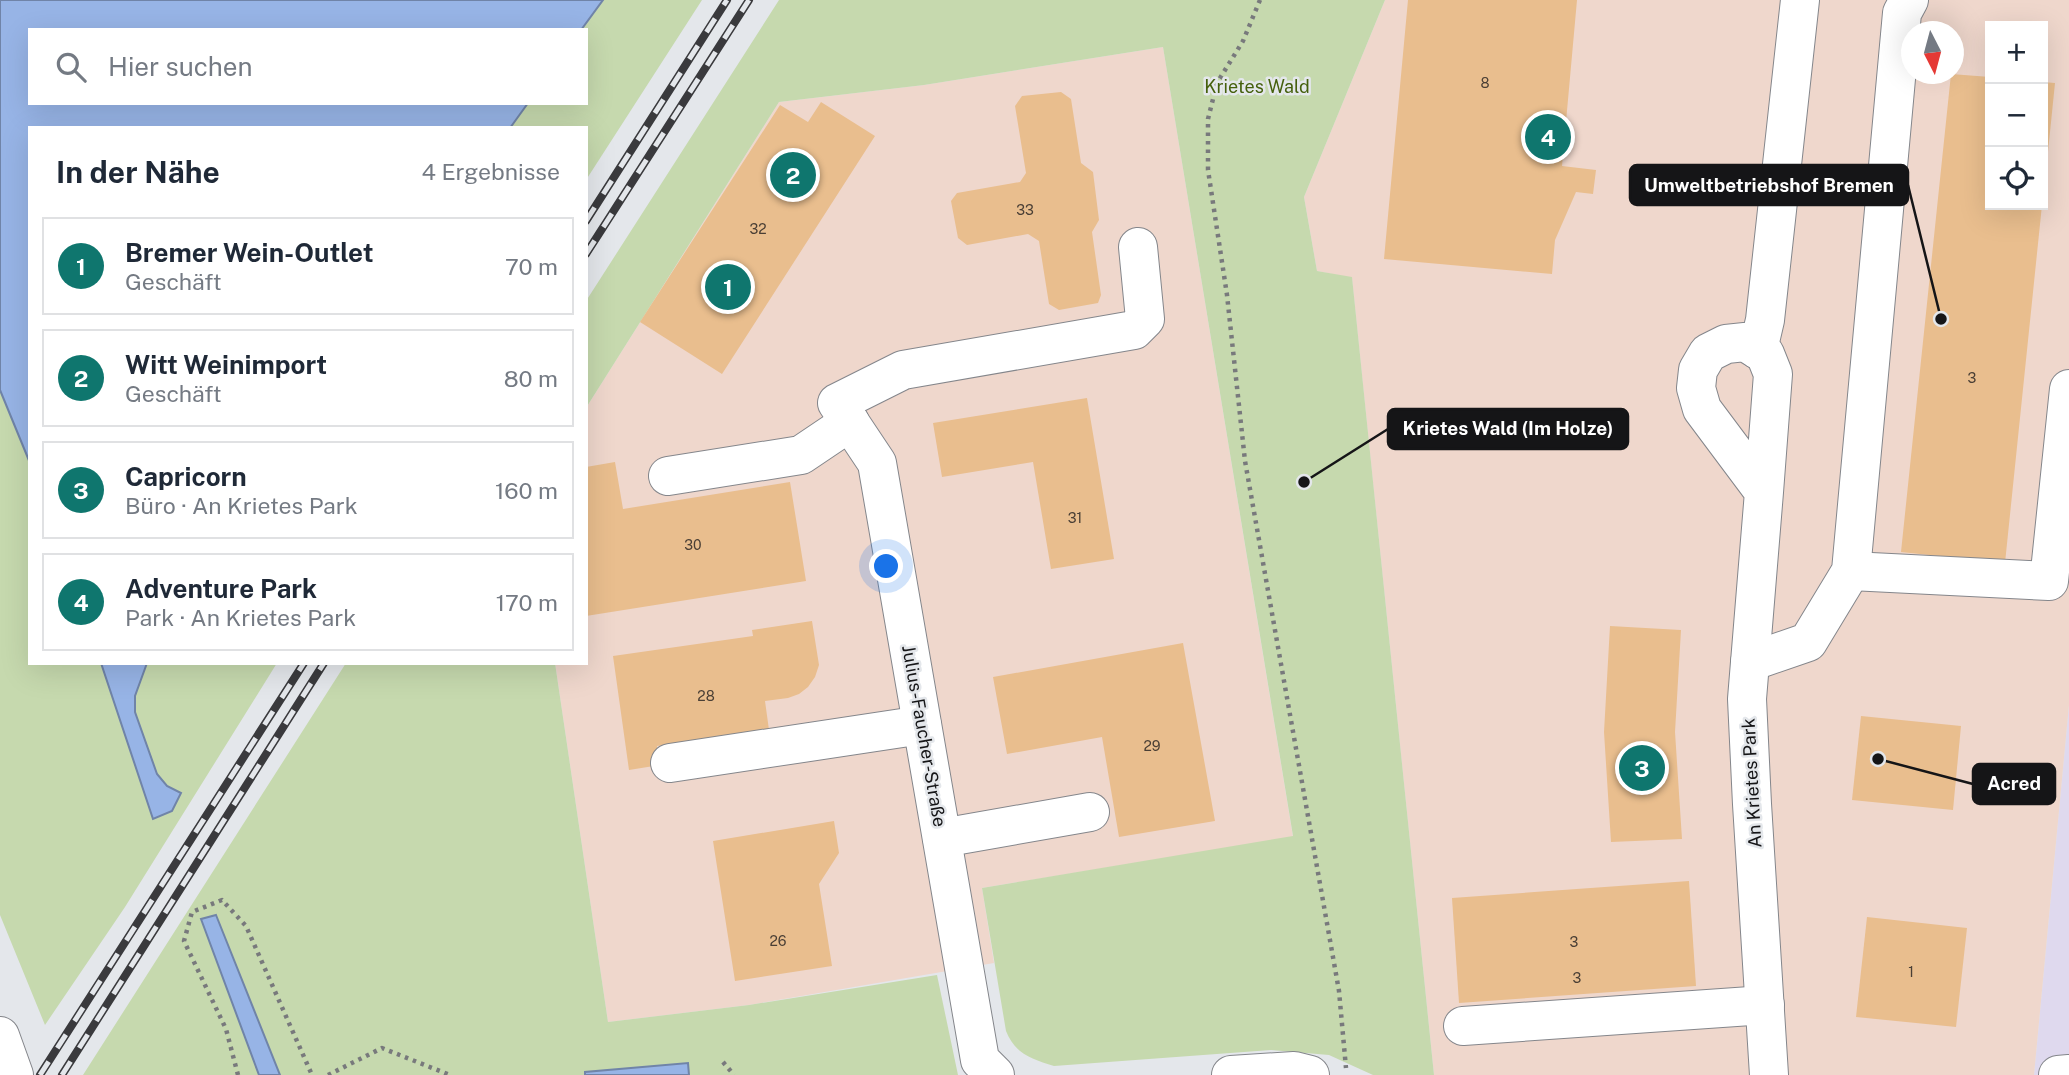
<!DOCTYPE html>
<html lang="de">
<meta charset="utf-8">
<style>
:root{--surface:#fff;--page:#f2f2f3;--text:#1f2937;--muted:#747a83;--line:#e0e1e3;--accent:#0f766e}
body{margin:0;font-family:"Public Sans",sans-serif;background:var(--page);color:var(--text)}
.controls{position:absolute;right:21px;top:21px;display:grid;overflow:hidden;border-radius:0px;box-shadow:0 7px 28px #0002}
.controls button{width:63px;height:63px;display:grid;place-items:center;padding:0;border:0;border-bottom:2px solid var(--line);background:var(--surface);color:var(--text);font:35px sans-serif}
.compass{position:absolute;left:1901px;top:21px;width:63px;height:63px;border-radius:50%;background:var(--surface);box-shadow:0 7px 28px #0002;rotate:174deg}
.you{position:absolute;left:887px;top:567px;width:24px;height:24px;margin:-18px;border:5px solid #fff;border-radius:50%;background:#1a73e8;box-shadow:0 0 0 10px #1a73e833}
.badge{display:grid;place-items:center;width:46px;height:46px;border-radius:50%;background:var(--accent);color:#fff;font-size:23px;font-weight:700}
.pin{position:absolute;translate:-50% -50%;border:4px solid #fff;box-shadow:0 2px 7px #0006}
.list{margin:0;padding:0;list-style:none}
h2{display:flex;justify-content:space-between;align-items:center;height:91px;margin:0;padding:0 28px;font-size:30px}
h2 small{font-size:23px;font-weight:400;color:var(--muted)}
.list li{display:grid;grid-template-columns:46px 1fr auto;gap:21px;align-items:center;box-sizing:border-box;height:98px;margin:0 14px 14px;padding:0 14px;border:2px solid var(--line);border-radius:0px}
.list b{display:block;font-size:26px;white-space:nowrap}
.list p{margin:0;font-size:23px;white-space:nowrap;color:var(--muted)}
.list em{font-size:23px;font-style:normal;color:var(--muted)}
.icon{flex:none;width:38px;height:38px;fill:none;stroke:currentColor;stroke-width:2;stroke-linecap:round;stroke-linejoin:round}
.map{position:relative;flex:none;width:2069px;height:1075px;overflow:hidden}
.search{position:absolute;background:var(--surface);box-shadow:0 7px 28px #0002;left:28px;top:28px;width:560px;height:77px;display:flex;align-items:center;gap:18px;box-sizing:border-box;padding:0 24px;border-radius:0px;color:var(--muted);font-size:26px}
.panel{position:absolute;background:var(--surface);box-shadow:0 7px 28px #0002;left:28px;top:126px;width:560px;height:539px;border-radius:0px}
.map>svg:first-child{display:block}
.commercial{fill:#dfd9ee}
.industrial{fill:#efd7cc;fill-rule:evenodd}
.green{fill:#c6d9ae}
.water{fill:#97b4e6;stroke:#7084a8;stroke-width:2}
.building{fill:#e9be8e}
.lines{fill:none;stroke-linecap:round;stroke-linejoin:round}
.minor-casing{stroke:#84868b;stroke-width:40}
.highway-casing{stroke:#84868b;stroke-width:40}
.path{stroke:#78797c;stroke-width:4.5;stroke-dasharray:3.5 5;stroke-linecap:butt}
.minor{stroke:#fff;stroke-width:38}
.highway{stroke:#fff;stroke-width:38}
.rail-casing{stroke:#3a3a3d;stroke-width:8}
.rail{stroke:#e4e7eb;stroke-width:5;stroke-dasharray:16;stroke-linecap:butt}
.labels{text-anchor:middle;stroke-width:5;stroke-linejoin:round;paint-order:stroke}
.number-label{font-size:14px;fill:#4a3f35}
.park-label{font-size:18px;fill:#45600d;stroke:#e4e7eb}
.street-label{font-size:18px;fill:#151517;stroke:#e4e7eb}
.leader{fill:none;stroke:#151517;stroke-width:2.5}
.callout-dot{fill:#151517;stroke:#e4e7eb;stroke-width:2.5}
.callout{fill:#151517;stroke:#151517;stroke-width:2.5}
.callout-label{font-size:19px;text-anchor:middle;font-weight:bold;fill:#fff}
</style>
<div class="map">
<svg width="2069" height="1075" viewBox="0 0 2069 1075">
<rect width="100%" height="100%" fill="#e4e7eb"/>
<!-- commercial -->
<path class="commercial" d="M2069,705V1074L2034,1075Z"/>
<!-- industrial -->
<g class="industrial">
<path d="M1385,0H2069V705L2034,1075H1434L1352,278L1317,271L1304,197ZM1990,26H2043V205H1990ZM1912,32H1954V74H1912Z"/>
<path d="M1163,47L1293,837L982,888L994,963L749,1005L608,1022L555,663H586V408L779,102L924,85Z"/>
</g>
<!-- green -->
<g class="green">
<path d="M603,0H702L586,180V128H510L528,103H586V30H581Z"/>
<path d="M779,0H1385L1304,197L1317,271L1352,277L1434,1075H1373L1329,1055L1271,1050L1054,1066C1032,1059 1015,1054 1006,1031L982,888L1293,836L1163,47L924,85L779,102L586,408V301Z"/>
<path d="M0,390L30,463V663H101L153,819L167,786L157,774L135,712V696L147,663H277L125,907L45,1025L0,915Z"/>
<path d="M346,663H555L608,1022L749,1005L937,975L958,1075H280L215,915L201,920L259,1075H83Z"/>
</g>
<!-- water -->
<g class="water">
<path d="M0,0H603L581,30H30V103H528L510,128H30V463L0,390Z"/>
<path d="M101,663H147L135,696V712L157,774L167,786L181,793L172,811L153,819Z"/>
<path d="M216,915L280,1075H259L201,919Z"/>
<path d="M688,1063L689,1075H585V1072Z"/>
</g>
<!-- building -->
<g class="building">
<path d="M1408,0H1577L1562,166L1596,170L1593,194L1576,192L1555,240L1552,274L1384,259Z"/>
<path d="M1951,74L1990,77V205H2042L2005,563L1901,552Z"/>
<path d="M2043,82L2055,83L2045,181H2043Z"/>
<path d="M1061,92L1071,99L1081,163L1093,172L1099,220L1092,232L1101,295L1098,303L1059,310L1049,304L1039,241L1028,234L967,245L958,238L951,201L957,193L1020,182L1026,173L1015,106L1022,96Z"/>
<path d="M821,102L875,136L722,374L640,322L780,105L808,122Z"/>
<path d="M1087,398L1114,559L1051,569L1033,462L942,477L933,423Z"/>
<path d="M615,462L623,509L790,482L806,581L586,616V467Z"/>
<path d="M812,621L819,665L815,677L808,687L799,694L788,698L765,701L769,730L657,746L660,765L629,770L613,656L753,636L752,630Z"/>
<path d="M1610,626L1681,630L1675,732L1682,839L1611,842L1604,732Z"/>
<path d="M1183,643L1215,821L1119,837L1102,737L1007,754L993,677Z"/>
<path d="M1861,716L1961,726L1953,810L1852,800Z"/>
<path d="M834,821L839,853L819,884L832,966L735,981L713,841Z"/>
<path d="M1689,881L1696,986L1459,1003L1452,898Z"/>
<path d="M1867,917L1967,928L1956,1027L1856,1017Z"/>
</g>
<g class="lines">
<defs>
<g id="minor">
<path d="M1758,350L1765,320L1800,0"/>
<path d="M668,476L801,455L850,422"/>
<path d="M1764,492L1702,409L1696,388L1698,370L1708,353L1726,344L1745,342L1765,354L1773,374L1764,492L1747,699L1752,804L1769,1075"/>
<path d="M1851,571L2049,581L2069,389"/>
<path d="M1750,662L1808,642L1851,571L1902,13L1909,0"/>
<path d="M670,763L922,725"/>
<path d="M942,838L1090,812"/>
<path d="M1463,1026L1765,1005"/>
<path d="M995,1075L980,1060L877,463L837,403L903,370L1134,330L1145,319L1138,247"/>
<path d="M1231,1075L1294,1071L1310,1075"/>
<path d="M2058,1075L2069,1074"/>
</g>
<path id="highway" d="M0,1036L14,1075"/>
</defs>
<!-- minor casing -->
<use href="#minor" class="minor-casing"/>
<!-- highway casing -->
<use href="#highway" class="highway-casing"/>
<!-- path -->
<g class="path">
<path d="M1260,0L1243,41L1217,83L1208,119V170L1227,295L1245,461L1339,991L1346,1068"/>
<path d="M723,1062L734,1075"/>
<path d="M238,1075L226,1029L184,941L192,912L222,900L246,926L312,1075"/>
<path d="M328,1075L382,1048L450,1075"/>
</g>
<!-- minor -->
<use href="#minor" class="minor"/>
<!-- highway -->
<use href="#highway" class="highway"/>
<defs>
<g id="rail">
<path d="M586,221L727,0"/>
<path d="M586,254L749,0"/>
<path d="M40,1075L304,663"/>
<path d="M62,1075L324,663"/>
</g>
</defs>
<!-- rail casing -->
<use href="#rail" class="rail-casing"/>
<!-- rail -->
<use href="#rail" class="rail"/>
</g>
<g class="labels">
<!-- number labels -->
<g class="number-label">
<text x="1485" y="88">8</text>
<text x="1025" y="215">33</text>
<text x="758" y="234">32</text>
<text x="1972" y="383">3</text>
<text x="1075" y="523">31</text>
<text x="693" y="550">30</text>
<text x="706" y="701">28</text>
<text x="1152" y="751">29</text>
<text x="778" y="946">26</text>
<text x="1574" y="947">3</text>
<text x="1911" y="977">1</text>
<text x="1577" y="983">3</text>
</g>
<!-- park labels -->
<g class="park-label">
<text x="1257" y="93">Krietes Wald</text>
</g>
<!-- street labels -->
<g class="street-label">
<text transform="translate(924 736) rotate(80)" y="6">Julius-Faucher-Straße</text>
<text transform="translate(1752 783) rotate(-93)" y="6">An Krietes Park</text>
</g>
</g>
<!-- callouts -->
<path class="leader" d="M1941 319L1908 185M1304 482L1388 429M1878 759L1973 784"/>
<g class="callout-dot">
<circle cx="1941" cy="319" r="7"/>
<circle cx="1304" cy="482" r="7"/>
<circle cx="1878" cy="759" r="7"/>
</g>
<g class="callout">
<rect x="1630" y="165" width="278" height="40" rx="7"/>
<rect x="1388" y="409" width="240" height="40" rx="7"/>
<rect x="1973" y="764" width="82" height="40" rx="7"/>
</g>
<g class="callout-label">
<text x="1769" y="192">Umweltbetriebshof Bremen</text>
<text x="1508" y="435">Krietes Wald (Im Holze)</text>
<text x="2014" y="790">Acred</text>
</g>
</svg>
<div class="controls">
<button>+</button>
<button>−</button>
<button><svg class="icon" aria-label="locate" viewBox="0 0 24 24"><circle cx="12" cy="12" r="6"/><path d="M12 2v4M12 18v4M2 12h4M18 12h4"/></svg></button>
</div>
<svg class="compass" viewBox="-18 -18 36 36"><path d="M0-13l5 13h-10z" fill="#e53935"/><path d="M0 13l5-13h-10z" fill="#747a83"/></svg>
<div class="you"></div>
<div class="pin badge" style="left:728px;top:287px">1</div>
<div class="pin badge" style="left:793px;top:175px">2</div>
<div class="pin badge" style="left:1642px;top:768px">3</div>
<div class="pin badge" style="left:1548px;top:137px">4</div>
<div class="search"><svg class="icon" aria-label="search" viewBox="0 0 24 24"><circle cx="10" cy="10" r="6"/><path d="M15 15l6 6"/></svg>Hier suchen</div>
<section class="panel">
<h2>In der Nähe<small>4 Ergebnisse</small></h2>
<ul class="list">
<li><span class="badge">1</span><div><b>Bremer Wein-Outlet</b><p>Geschäft</p></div><em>70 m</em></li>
<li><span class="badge">2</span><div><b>Witt Weinimport</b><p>Geschäft</p></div><em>80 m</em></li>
<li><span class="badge">3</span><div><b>Capricorn</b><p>Büro · An Krietes Park</p></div><em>160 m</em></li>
<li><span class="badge">4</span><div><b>Adventure Park</b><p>Park · An Krietes Park</p></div><em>170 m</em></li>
</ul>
</section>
</div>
